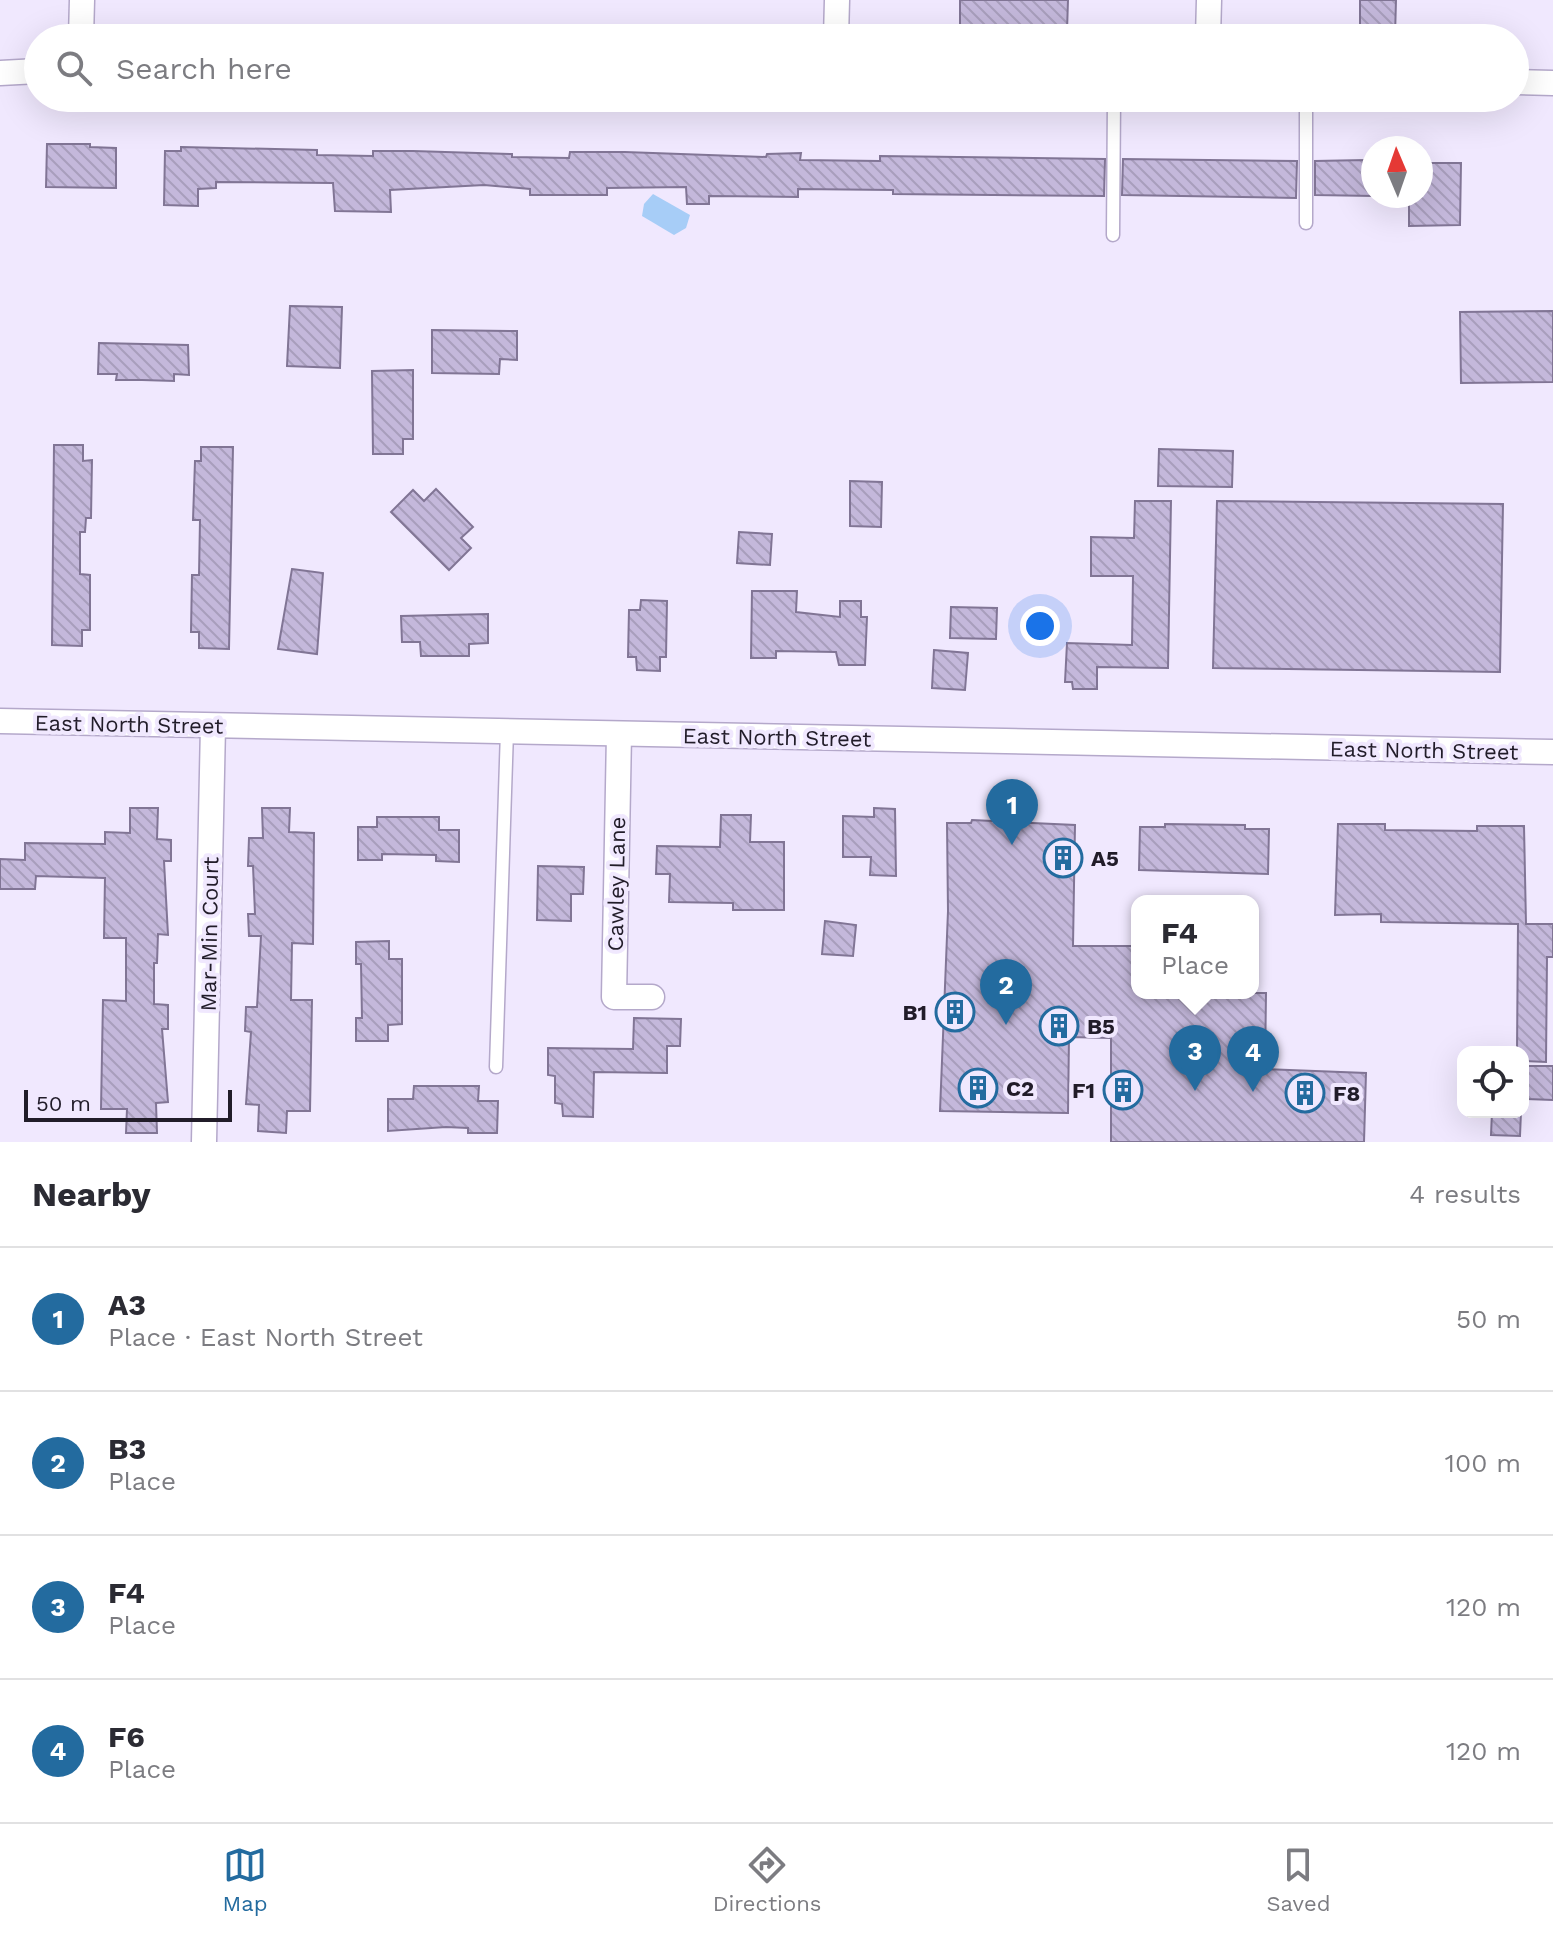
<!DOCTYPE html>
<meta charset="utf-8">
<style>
:root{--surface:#fff;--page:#f7f7f7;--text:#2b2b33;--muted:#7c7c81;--line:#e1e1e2;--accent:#236b9f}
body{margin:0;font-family:"Work Sans",sans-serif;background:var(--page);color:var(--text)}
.controls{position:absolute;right:24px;bottom:24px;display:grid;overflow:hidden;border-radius:16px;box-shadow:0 8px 32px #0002}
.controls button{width:72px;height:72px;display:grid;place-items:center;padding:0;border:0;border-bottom:2px solid var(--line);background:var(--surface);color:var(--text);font:40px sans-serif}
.compass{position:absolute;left:1361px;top:136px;width:72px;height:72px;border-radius:50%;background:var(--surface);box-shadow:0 8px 32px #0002;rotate:358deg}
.scale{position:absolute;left:24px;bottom:20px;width:208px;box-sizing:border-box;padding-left:8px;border:4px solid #211c29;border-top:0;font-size:22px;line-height:28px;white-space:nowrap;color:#211c29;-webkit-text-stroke:6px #f0e8fe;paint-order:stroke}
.you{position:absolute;left:1040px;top:626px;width:28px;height:28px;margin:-20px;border:6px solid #fff;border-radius:50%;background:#1a73e8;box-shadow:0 0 0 12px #1a73e833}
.badge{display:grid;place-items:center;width:52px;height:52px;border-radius:50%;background:var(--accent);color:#fff;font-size:26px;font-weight:700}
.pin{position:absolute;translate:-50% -66px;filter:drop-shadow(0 2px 4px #0008)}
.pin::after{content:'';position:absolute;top:42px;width:28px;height:24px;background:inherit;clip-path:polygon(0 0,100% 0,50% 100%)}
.popup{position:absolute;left:1131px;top:895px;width:128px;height:104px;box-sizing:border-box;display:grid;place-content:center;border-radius:16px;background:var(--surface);filter:drop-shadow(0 2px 6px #0005);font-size:26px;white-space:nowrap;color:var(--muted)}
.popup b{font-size:30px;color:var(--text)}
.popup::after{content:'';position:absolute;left:50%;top:100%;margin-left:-16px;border:16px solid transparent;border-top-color:var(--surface)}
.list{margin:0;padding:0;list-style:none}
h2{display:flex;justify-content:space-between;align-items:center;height:104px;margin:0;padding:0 32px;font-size:34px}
h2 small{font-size:26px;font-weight:400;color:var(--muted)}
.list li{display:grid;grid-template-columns:52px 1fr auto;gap:24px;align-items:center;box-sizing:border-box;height:144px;padding:0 32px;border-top:2px solid var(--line)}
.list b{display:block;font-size:30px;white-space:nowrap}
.list p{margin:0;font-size:26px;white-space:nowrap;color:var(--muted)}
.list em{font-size:26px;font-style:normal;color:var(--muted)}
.icon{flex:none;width:44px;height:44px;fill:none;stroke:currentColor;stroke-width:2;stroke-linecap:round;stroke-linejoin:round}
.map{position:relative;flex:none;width:1553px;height:1142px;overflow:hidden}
.search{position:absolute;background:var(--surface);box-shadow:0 8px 32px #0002;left:24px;right:24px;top:24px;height:88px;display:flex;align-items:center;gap:20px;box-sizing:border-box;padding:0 28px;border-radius:44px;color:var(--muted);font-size:30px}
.sheet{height:680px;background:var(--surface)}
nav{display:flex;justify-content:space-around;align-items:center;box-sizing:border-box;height:112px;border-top:2px solid var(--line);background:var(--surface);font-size:22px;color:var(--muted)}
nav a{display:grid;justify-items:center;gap:4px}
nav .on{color:var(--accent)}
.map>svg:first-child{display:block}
.water{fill:#a7cdf7}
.building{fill:url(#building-back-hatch);stroke:#817595;stroke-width:2}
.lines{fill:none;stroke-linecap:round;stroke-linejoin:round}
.lane-casing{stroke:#b4a8ca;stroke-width:15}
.street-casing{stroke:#b4a8ca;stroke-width:27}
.lane{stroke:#fff;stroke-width:12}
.street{stroke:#fff;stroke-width:24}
.labels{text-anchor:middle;stroke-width:8;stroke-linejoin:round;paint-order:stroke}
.street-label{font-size:22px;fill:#211c29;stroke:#f0e8fe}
.poi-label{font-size:22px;font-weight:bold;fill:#211c29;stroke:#f0e8fe;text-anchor:start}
</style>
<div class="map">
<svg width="1553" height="1142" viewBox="0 0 1553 1142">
<defs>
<pattern id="building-back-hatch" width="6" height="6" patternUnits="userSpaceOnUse" patternTransform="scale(2)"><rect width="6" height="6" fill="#c4b8db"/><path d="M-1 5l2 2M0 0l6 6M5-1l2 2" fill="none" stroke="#a89ebc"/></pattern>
</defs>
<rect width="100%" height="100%" fill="#f0e8fe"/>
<!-- water -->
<path class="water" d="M653,194L690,215L686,228L674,235L642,216L644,204Z"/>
<!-- building -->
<g class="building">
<path d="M960,0H1068L1067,31L960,26Z"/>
<path d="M1360,0H1396L1395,36H1360Z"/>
<path d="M47,144H90V147L116,148V188L46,187Z"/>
<path d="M181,147L317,150V155L373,156V151H413L512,154V157L569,158L570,152H625L766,157L767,154L801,153L800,160L880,161V156L1105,159L1104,196L893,194V190L798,189V197L709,196V204H687L686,187L607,188V195H530V189L484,185L390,190L391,212L335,211L333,183L216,182V188L198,189V206L164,205L165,151H181Z"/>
<path d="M1123,159L1297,161L1296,198L1122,195Z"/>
<path d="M1366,160L1373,162V196L1315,195V161Z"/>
<path d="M1421,163H1461L1460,225L1409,226V196H1421Z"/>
<path d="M290,306L342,307L340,368L287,366Z"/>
<path d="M1553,311V382L1461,383L1460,312Z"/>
<path d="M432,330L517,331V360L500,359L499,374L432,373Z"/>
<path d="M99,343L188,345L189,375L174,374V381L142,380H116L117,374H98Z"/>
<path d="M413,370V439H403V454H373L372,371Z"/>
<path d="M54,445H83V461L92,460L91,518H86L85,532H80V574L90,575V630H82V646L52,645Z"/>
<path d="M201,447H233L229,649L199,648V632H191L192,575H199L200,520H193L195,461H201Z"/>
<path d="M1159,449L1233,451L1232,487L1158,486Z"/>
<path d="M850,481L882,482L881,527L850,526Z"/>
<path d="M436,489L473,527L461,538L471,548L449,570L391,512L413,490L424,501Z"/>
<path d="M1135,501H1171L1168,668L1097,667V689H1073L1072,682H1065L1067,643L1132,645L1133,576H1091V537L1134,538Z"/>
<path d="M1217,501L1503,504L1500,672L1213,668Z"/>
<path d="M739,532L772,534L770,565L737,563Z"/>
<path d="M292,569L323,573L317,654L278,649Z"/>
<path d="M752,591H797L796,612L840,617V601H861V617H867L865,665H839L836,652L776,651V658H751Z"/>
<path d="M641,600L667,601L666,657H660V671L637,670L636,657H628L629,610H640Z"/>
<path d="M951,607L997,608L996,639L950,638Z"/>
<path d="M488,614V643L469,644V656H421L420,642H402L401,616Z"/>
<path d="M934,650L968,653L965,690L932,688Z"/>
<path d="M130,808H158L157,839L171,840V861H164L168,935L158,934L157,963H154V1004L168,1005V1029H162L168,1102L156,1103L157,1133H126L127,1109H101L103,1000L126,1001V938H104L105,878L36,876L35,889H0V859L25,860V843L105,844V832L130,833Z"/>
<path d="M262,808H290L289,832L314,833L313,944L292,943L291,1000H312L310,1111H287L286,1133L258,1131L259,1105L246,1104L251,1032L245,1031L246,1007H257L261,936H249L248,914H255L253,866H248L249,838H263Z"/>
<path d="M874,808L895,809L896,876L870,875L871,857H843V816L874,817Z"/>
<path d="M721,815H751L750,842H784V910H733V903L669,902L670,874H656L657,846L720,847Z"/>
<path d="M377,817H439V830H459V862L436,861V855L382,854V860H358V827H377Z"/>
<path d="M972,820L1075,825L1073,946H1137V993H1266L1265,1069L1366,1073L1364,1142H1111V1038L1069,1037L1068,1113L940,1111L948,911L947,823H971Z"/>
<path d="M1165,824L1245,825V829H1269L1268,874L1139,870L1140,827H1165Z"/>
<path d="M1338,824H1385V830L1477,831V826H1524L1526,924H1553V957H1547L1546,1062L1523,1061V1052H1517L1518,924L1381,922V914L1335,915Z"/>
<path d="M538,866L584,867L583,894H571V921L537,920Z"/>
<path d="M825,921L856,925L853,956L822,954Z"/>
<path d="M389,941V959H402V1024L388,1025V1041H356V1018H362L361,964H356V942Z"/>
<path d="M634,1018L681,1019L680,1046H667V1073L594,1072L593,1117L563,1116L562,1104L555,1103V1076L548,1075V1048L633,1049Z"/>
<path d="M1526,1066H1553V1100L1527,1099Z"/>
<path d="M414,1086H479L478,1101H498L497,1133H468V1128L446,1127L388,1131V1099H413Z"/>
<path d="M1492,1112H1521L1520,1136L1491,1135Z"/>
</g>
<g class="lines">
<defs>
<g id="lane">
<path d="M1306,223V98"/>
<path d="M1113,235L1114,98"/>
<path d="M496,1067L507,731"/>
</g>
<g id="street">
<path d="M81,38L82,0"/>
<path d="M836,38L837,0"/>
<path d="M1208,38L1209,0"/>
<path d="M0,73L38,71"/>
<path d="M1515,82L1553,83"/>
<path d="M0,721L1553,752"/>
<path d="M619,734L614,997H652"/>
<path d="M204,1142L213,726"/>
</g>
</defs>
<!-- lane casing -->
<use href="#lane" class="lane-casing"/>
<!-- street casing -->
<use href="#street" class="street-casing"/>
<!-- lane -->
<use href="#lane" class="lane"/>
<!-- street -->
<use href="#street" class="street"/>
</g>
<!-- icons -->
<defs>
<symbol id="building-ring" viewBox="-11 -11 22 22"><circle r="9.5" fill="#f0e8fe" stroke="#236b9f" stroke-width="1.5"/><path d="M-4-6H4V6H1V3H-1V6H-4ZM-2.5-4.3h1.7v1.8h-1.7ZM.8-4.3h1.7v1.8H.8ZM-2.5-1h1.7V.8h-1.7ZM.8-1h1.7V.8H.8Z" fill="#236b9f"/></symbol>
</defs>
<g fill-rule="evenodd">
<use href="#building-ring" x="1041" y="836" width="44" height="44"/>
<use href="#building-ring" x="933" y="990" width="44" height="44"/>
<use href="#building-ring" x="1037" y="1004" width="44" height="44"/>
<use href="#building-ring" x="956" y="1066" width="44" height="44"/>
<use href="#building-ring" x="1101" y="1068" width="44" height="44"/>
<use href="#building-ring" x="1283" y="1071" width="44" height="44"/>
</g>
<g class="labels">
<!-- street labels -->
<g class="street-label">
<text transform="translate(129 724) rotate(1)" y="8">East North Street</text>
<text transform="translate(777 737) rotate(1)" y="8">East North Street</text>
<text transform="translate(1424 750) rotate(1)" y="8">East North Street</text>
<text transform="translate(616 884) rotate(-89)" y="8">Cawley Lane</text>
<text transform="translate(209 934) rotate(-89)" y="8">Mar-Min Court</text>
</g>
<!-- poi labels -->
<g class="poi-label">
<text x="1091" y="866">A5</text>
<text x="927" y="1020" text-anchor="end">B1</text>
<text x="1087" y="1034">B5</text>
<text x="1006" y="1096">C2</text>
<text x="1095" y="1098" text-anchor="end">F1</text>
<text x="1333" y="1101">F8</text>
</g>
</g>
</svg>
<div class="controls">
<button><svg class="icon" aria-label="locate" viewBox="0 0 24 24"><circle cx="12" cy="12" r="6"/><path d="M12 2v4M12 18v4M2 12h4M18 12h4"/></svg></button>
</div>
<svg class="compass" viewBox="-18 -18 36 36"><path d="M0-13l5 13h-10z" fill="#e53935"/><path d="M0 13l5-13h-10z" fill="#7c7c81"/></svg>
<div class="scale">50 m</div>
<div class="you"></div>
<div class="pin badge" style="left:1012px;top:845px">1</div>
<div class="pin badge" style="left:1006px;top:1025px">2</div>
<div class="pin badge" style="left:1195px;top:1091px">3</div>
<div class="popup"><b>F4</b>Place</div>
<div class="pin badge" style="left:1253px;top:1092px">4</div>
<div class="search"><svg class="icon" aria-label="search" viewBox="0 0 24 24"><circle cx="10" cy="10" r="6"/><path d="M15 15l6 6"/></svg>Search here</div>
</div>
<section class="sheet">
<h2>Nearby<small>4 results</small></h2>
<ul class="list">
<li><span class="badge">1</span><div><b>A3</b><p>Place · East North Street</p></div><em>50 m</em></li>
<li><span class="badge">2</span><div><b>B3</b><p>Place</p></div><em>100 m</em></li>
<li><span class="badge">3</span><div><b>F4</b><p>Place</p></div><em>120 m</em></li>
<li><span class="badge">4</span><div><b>F6</b><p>Place</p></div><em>120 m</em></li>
</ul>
</section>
<nav>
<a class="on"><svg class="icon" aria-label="map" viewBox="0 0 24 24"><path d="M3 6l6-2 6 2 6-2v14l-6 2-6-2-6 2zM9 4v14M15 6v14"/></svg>Map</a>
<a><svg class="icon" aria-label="directions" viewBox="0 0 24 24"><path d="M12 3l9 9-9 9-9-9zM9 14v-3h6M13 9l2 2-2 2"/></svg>Directions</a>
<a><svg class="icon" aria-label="saved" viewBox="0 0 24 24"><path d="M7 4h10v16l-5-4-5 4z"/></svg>Saved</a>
</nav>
